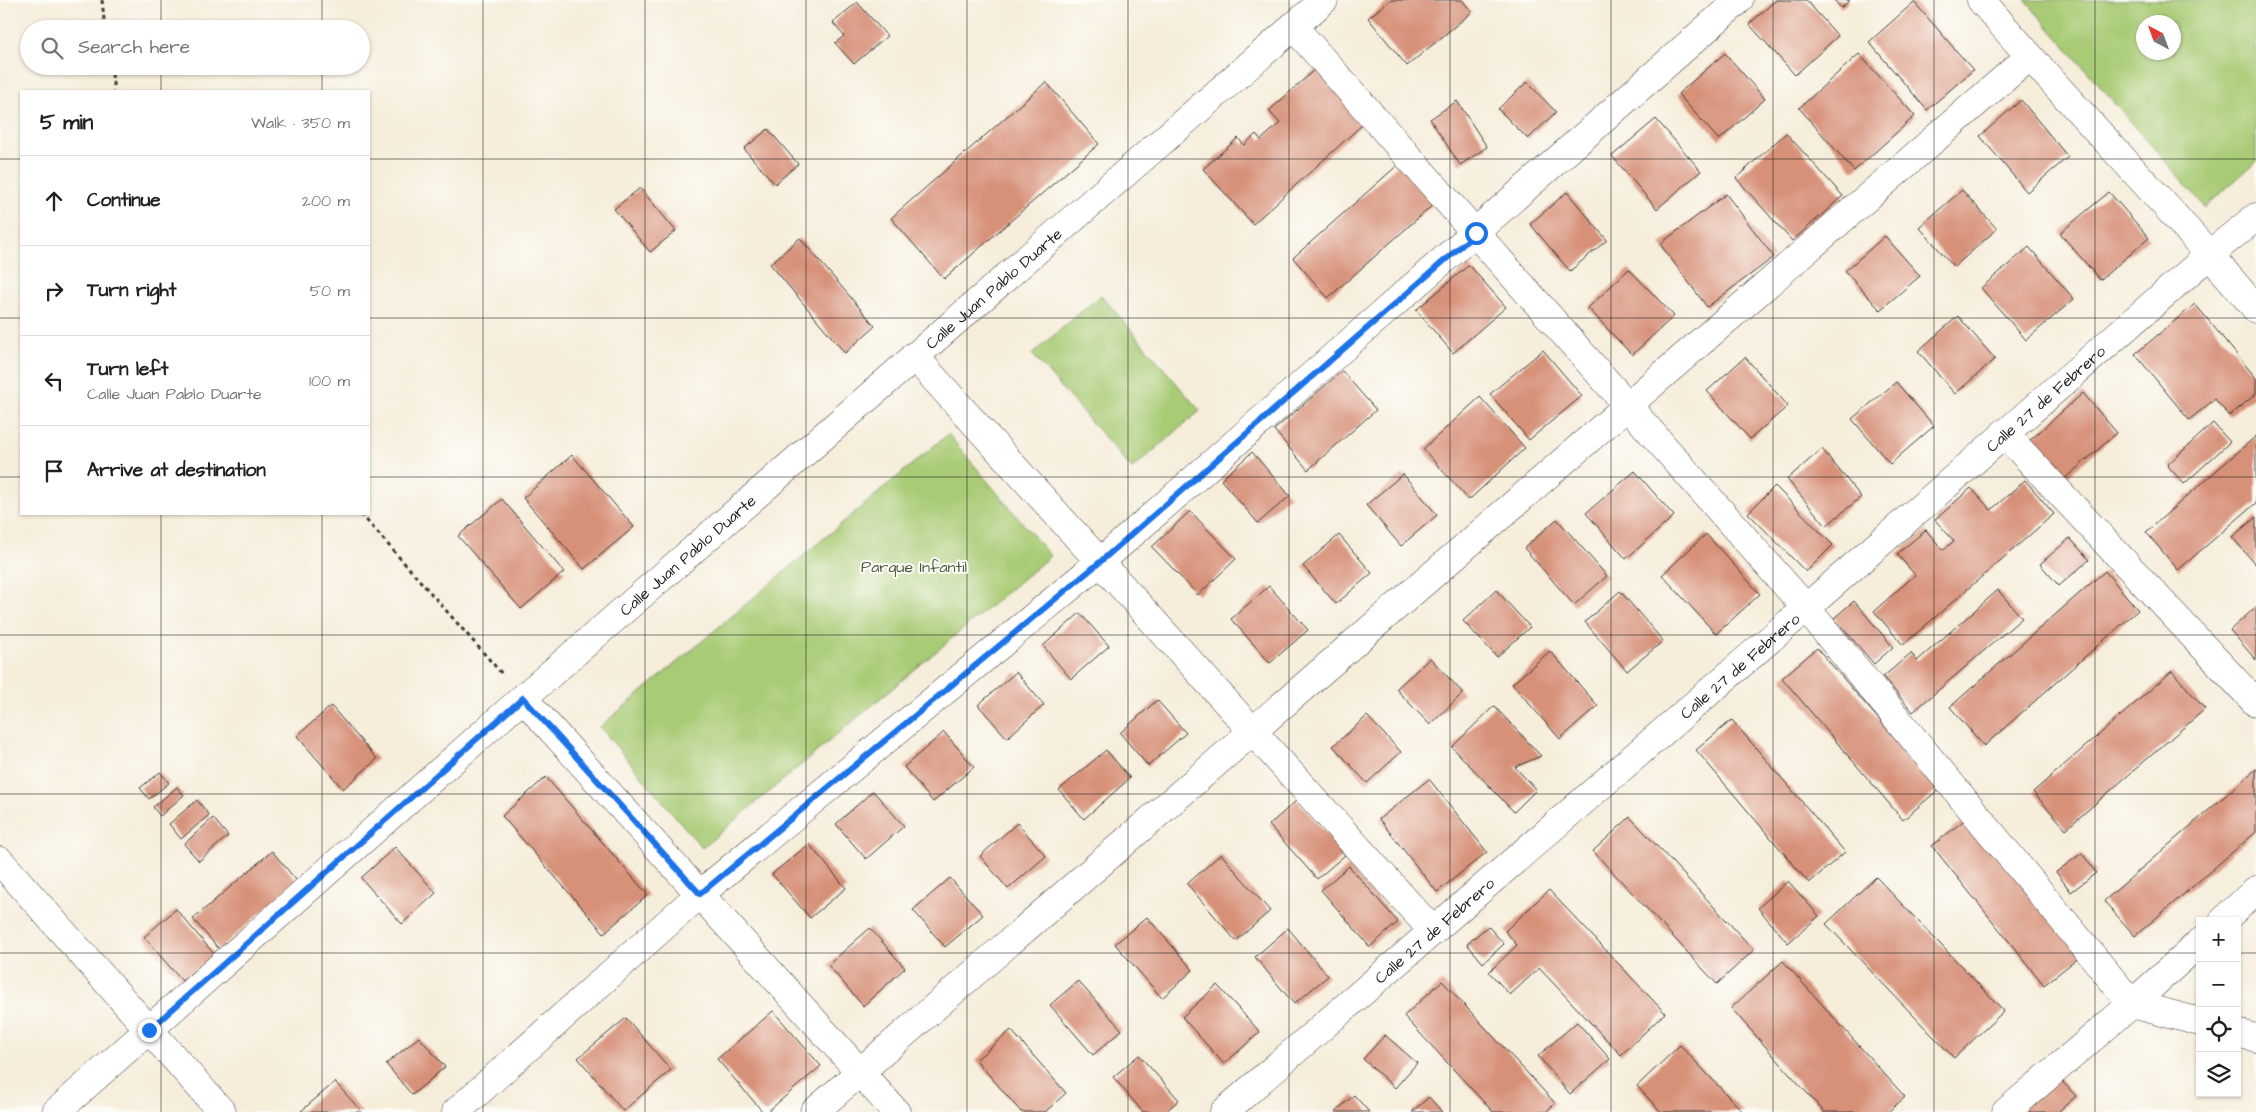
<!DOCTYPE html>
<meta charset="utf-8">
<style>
:root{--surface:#fff;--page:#f6f6f6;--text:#202124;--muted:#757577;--line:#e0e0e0}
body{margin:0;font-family:"Architects Daughter",sans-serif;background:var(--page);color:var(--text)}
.controls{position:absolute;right:15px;bottom:15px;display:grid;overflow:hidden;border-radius:0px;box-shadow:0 1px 4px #0004}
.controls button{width:45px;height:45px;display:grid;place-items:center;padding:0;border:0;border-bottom:1px solid var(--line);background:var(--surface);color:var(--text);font:25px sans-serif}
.compass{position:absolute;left:2136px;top:15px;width:45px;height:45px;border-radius:50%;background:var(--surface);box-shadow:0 1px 4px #0004;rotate:319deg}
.stop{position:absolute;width:15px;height:15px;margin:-11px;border:4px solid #1a73e8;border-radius:50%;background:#fff}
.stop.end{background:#1a73e8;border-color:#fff;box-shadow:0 1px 5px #0008}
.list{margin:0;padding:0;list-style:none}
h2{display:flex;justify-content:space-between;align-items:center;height:65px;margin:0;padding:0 20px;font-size:21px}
h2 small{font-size:16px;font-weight:400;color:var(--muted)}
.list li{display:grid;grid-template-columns:32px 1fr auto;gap:15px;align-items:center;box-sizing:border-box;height:90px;padding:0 20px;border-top:1px solid var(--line)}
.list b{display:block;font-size:19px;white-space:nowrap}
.list p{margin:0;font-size:16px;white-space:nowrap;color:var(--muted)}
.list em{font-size:16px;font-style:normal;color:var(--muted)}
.icon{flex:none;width:28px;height:28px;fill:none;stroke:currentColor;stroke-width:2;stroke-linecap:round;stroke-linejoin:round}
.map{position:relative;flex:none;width:2256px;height:1112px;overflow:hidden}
.search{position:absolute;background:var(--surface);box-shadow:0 1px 4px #0004;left:20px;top:20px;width:350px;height:55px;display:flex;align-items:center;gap:12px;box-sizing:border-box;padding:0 18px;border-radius:28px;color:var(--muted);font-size:19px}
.panel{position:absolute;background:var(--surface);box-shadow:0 1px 4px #0004;left:20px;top:90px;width:350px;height:425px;border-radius:0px}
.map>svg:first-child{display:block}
.green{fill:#a8cb75;stroke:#627448;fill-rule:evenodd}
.building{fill:#d79179}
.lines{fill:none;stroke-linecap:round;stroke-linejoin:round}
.minor-casing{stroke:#3d3b38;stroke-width:29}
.path{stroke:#3d3b38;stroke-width:3;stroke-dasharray:4 4;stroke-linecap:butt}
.minor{stroke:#fff;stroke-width:28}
.route{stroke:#1a73e8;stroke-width:6}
.grid{fill:none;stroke:#1c1c1c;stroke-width:1;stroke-opacity:0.55}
.labels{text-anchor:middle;stroke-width:4;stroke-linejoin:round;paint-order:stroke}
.street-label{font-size:16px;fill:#1c1c1c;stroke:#fdfcf7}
.park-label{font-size:16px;fill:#4d593b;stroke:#fdfcf7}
</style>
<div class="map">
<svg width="2256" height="1112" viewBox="0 0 2256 1112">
<rect width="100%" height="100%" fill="#fdfcf7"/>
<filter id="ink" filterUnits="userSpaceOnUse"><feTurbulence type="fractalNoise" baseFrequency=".02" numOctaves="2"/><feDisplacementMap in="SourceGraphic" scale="10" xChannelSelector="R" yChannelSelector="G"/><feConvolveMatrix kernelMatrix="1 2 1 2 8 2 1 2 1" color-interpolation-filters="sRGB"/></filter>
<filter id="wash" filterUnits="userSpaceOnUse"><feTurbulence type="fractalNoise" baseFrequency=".0096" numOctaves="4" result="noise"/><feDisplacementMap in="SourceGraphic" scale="20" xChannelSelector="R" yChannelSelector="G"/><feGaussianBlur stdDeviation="1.12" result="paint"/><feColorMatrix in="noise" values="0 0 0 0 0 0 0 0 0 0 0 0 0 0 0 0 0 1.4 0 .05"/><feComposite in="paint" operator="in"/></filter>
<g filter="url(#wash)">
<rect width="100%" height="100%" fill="#f6edda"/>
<!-- green -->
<g class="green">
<path d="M2025,0H2256V162L2205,207ZM2144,22H2174V52H2144Z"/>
<path d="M1101,295L1200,411L1132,469L1032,354Z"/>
<path d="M948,434L1050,556L702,848L600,727Z"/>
</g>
<g id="blocks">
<!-- building -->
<g class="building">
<path d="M1390,0H1462L1472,12L1407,66L1368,18Z"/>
<path d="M1776,0H1806L1838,36L1795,75L1749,24Z"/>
<path d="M1834,0H1850L1841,8Z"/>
<path d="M857,2L887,36L854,64L835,43L844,36L833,23Z"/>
<path d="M1914,2L1973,70L1927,110L1869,42Z"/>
<path d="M1725,53L1765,99L1719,140L1678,94Z"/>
<path d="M1859,54L1915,116L1854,171L1799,108Z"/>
<path d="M1324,61L1374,114L1253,224L1203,169L1238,138L1244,145L1256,134L1261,140L1280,123L1269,111Z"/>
<path d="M1046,82L1099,144L944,279L891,218Z"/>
<path d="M1527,82L1556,112L1528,139L1498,109Z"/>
<path d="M2021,100L2068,157L2027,192L1980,136Z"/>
<path d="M1457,101L1487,147L1460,165L1430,119Z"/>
<path d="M1656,119L1701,171L1657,209L1612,156Z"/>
<path d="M768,129L798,164L775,184L744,149Z"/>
<path d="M1786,133L1843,196L1792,241L1736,178Z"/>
<path d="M1410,154L1445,194L1328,298L1293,258Z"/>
<path d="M640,188L676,231L650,252L614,209Z"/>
<path d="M1962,190L1997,229L1954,267L1919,227Z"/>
<path d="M1567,192L1607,240L1570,271L1530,224Z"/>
<path d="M2109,192L2149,238L2100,280L2060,233Z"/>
<path d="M1726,194L1774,257L1707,307L1660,244Z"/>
<path d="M1885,236L1920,276L1880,310L1845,271Z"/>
<path d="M800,238L875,326L845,353L770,264Z"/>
<path d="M2029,247L2074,299L2026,340L1981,288Z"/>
<path d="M1469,265L1506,307L1453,353L1416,310Z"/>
<path d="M1629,269L1674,316L1632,355L1588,308Z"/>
<path d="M2195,304L2256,378V394L2229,416L2215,399L2189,420L2135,354Z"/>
<path d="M1958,316L1995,359L1955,394L1918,351Z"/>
<path d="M1543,350L1582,396L1529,440L1490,394Z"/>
<path d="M1745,357L1788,406L1750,439L1707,391Z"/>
<path d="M1342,371L1376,410L1308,470L1274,430Z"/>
<path d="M1896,382L1934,426L1890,464L1852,419Z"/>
<path d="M2083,393L2117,433L2062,481L2028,442Z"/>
<path d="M1480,397L1525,448L1469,500L1423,449Z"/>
<path d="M2213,423L2230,442L2184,484L2167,465Z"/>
<path d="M2256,436V503L2178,570L2146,532Z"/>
<path d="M1822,449L1861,497L1826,526L1787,479Z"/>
<path d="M1252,452L1290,496L1258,523L1221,480Z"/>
<path d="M572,455L634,527L584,569L523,498Z"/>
<path d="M1635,471L1674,516L1626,559L1586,513Z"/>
<path d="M1403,474L1437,515L1401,546L1366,505Z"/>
<path d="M2025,480L2054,514L1903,645L1874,611L1915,575L1897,554L1926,530L1943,550L1954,541L1935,520L1971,488L1991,510Z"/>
<path d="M1775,486L1833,545L1806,572L1748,513Z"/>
<path d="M502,499L564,572L521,609L458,536Z"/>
<path d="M1190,511L1236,559L1198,595L1152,547Z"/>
<path d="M2256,517V565L2232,537Z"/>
<path d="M1557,519L1607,576L1574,605L1524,548Z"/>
<path d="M1706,534L1760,594L1716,634L1662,575Z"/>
<path d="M1339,535L1372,573L1336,604L1303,566Z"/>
<path d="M2070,538L2089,560L2059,586L2040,564Z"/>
<path d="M2105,571L2138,610L1984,746L1950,707Z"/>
<path d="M1269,586L1308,630L1270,663L1231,619Z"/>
<path d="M1496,590L1530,627L1497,657L1463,621Z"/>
<path d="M1998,590L2022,618L1913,712L1883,677L1911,653L1917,661Z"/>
<path d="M1620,591L1663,641L1627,671L1585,622Z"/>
<path d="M1854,601L1893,647L1874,664L1834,618Z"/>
<path d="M2256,607V660L2230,630Z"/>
<path d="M1080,613L1109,646L1071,679L1043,646Z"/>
<path d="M1817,648L1939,789L1903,820L1782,678Z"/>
<path d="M1550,651L1598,706L1560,739L1512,684Z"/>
<path d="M1430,658L1463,693L1430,725L1396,689Z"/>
<path d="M2172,671L2205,709L2066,829L2033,792Z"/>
<path d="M1016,672L1044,705L1007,738L978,705Z"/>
<path d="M1157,700L1186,733L1148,766L1120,733Z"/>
<path d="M331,706L377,759L343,789L297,736Z"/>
<path d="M1494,706L1541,756L1515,767L1536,790L1514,812L1452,747Z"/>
<path d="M1367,716L1401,752L1367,783L1333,746Z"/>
<path d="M1732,720L1845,852L1809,883L1696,750Z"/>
<path d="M944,732L974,767L933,802L904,767Z"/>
<path d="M1106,750L1130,778L1084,819L1059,790Z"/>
<path d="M2256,769V832L2135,936L2104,901Z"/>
<path d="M160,772L169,783L149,799L140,788Z"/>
<path d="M546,777L648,895L604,933L502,816Z"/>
<path d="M1429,779L1487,852L1437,892L1379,819Z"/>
<path d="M177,787L184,795L160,816L153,807Z"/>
<path d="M873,791L904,826L866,859L836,824Z"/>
<path d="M197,800L209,815L181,839L169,824Z"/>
<path d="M1297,800L1345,855L1317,879L1269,825Z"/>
<path d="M1973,813L2086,952L2044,985L1932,846Z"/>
<path d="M1630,817L1754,950L1717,984L1593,851Z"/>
<path d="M213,818L228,836L199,861L184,844Z"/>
<path d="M1017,823L1046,856L1008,889L980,856Z"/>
<path d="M809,844L846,888L810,918L772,874Z"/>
<path d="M395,847L436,893L402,924L361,878Z"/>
<path d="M272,851L297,881L219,949L193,919Z"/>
<path d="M2082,853L2096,873L2071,892L2056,872Z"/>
<path d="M1221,854L1270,911L1236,941L1187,884Z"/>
<path d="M1349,866L1398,922L1370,947L1321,890Z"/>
<path d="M1876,877L2004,1011L1954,1058L1826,924Z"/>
<path d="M950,878L983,915L945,947L913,910Z"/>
<path d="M1788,881L1819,916L1788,943L1758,908Z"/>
<path d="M1549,890L1665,1013L1621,1055L1539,968L1510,995L1489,972L1517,945L1505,931Z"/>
<path d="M176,909L214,954L182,981L144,937Z"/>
<path d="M1147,917L1193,970L1162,998L1115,944Z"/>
<path d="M1488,926L1504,944L1483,963L1467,944Z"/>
<path d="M870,928L905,968L863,1006L828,965Z"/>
<path d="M1288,928L1328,976L1294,1004L1255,957Z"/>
<path d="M1783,961L1905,1097L1888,1112H1824L1731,1008Z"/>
<path d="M1078,981L1122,1030L1093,1055L1050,1005Z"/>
<path d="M1442,981L1555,1103L1546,1112H1493L1404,1016Z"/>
<path d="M1217,985L1260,1032L1224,1064L1182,1017Z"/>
<path d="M773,1011L821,1066L767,1112H763L717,1059Z"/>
<path d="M626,1018L671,1070L623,1111L578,1058Z"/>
<path d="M1577,1022L1610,1059L1570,1094L1538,1056Z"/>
<path d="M1011,1030L1066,1093L1045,1112H1021L976,1060Z"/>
<path d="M1385,1035L1417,1063L1395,1088L1363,1059Z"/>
<path d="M419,1037L445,1067L412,1095L386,1064Z"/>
<path d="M1680,1045L1743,1112H1661L1637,1086Z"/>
<path d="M1139,1055L1179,1100L1165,1112H1143L1113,1077Z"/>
<path d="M2057,1076L2076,1096L2058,1112H2017Z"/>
<path d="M335,1082L362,1112H300Z"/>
<path d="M1354,1095L1369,1112H1335Z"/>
<path d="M1429,1097L1442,1112H1412Z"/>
</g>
</g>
</g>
<g filter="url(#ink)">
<use href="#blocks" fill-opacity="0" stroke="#3d3b38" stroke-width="1"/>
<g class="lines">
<defs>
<g id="minor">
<path d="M1981,0C2070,106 2168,203 2256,309"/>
<path d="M1293,26L1806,608L2132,1004L2200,1022"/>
<path d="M914,356L1432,930"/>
<path d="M2004,433L2256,703"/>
<path d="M523,698L896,1112"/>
<path d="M0,861L222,1112"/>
<path d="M2223,921L2256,890"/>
<path d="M2237,1033L2256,1038"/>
<path id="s1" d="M56,1112L523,698L1324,0"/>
<path d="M456,1112L700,894L1100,562L1739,0"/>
<path d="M814,1112L2029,57"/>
<path id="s2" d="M1224,1112L1806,608L2210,254L2256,217"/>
<path d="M2006,1112L2132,1004L2200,942"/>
</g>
</defs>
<!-- minor casing -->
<use href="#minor" class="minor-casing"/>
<!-- path -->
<g class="path">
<path d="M102,0L105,29"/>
<path d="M111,66L114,91"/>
<path d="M361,514L503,675"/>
</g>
<!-- minor -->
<use href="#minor" class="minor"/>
</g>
</g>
<g class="lines" filter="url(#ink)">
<!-- route -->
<path class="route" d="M149,1030L523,698L700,894L1100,562L1476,233"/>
</g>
<!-- grid -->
<path class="grid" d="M161,0V29M322,0V29M483,0V1112M645,0V1112M806,0V1112M967,0V1112M1128,0V1112M1289,0V1112M1450,0V1112M1611,0V1112M1773,0V1112M1934,0V1112M2095,0V1112M161,66V91M322,66V91M0,159H21M369,159H2256M0,318H21M369,318H2256M0,477H21M369,477H2256M161,514V1112M322,514V1112M0,635H2256M0,794H2256M0,953H2200M2237,953H2256"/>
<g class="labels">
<!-- street labels -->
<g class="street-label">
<text dy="6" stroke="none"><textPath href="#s1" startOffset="1248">Calle Juan Pablo Duarte</textPath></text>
<text dy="6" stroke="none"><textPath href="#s2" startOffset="1088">Calle 27 de Febrero</textPath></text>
<text dy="6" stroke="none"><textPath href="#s1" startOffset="842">Calle Juan Pablo Duarte</textPath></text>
<text dy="6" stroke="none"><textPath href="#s2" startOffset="682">Calle 27 de Febrero</textPath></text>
<text dy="6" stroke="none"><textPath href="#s2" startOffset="278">Calle 27 de Febrero</textPath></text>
</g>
<!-- park labels -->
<g class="park-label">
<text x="914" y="572">Parque Infantil</text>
</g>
</g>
</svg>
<div class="controls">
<button>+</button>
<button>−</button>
<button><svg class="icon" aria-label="locate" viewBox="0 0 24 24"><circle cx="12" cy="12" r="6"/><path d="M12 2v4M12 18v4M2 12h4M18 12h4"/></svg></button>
<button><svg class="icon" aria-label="layers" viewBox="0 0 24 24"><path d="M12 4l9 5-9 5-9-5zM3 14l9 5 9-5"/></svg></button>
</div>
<svg class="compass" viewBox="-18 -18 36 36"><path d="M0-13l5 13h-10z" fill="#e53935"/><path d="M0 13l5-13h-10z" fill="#757577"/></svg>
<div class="stop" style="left:1476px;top:233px"></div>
<div class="stop end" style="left:149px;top:1030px"></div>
<div class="search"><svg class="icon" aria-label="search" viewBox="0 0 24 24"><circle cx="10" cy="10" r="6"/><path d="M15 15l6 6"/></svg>Search here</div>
<section class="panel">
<h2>5 min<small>Walk · 350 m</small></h2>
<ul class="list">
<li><svg class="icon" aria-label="ahead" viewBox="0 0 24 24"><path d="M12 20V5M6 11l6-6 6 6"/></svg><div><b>Continue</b></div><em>200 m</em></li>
<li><svg class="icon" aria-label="right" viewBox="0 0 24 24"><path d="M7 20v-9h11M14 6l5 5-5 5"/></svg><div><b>Turn right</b></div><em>50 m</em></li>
<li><svg class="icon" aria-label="left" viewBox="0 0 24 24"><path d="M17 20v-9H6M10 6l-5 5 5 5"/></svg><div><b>Turn left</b><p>Calle Juan Pablo Duarte</p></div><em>100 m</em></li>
<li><svg class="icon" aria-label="arrive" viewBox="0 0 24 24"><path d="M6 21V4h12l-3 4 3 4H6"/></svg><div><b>Arrive at destination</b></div></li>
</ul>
</section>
</div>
